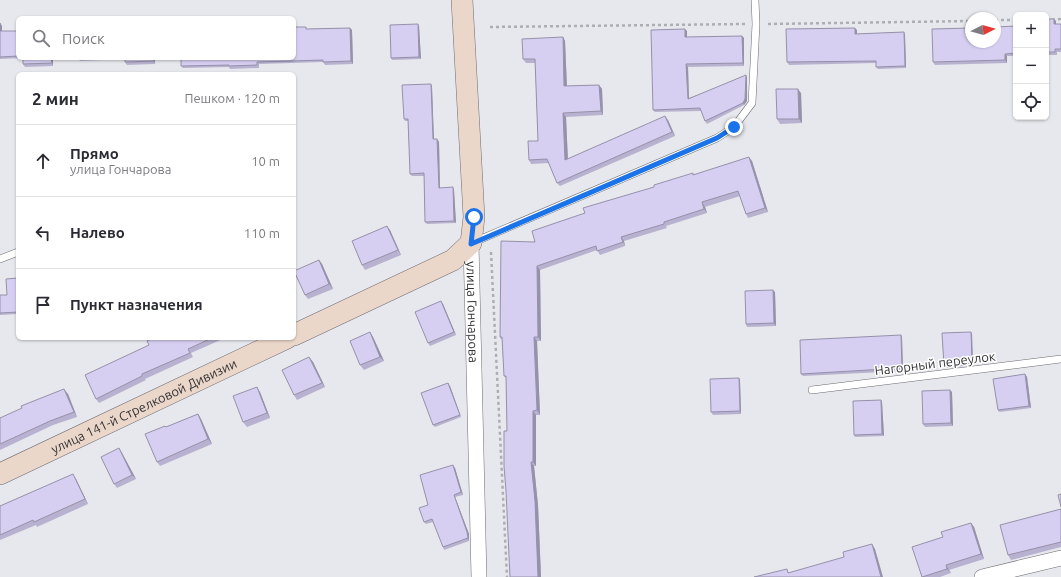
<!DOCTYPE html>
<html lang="ru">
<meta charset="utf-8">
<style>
:root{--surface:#fff;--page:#f2f2f3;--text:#2b2b33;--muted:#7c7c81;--line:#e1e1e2}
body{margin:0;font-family:Ubuntu,sans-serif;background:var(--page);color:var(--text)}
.controls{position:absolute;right:12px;top:12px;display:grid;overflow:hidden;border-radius:6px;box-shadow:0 1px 3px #0004}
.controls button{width:36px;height:36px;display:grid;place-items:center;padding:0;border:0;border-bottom:1px solid var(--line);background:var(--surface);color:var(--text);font:20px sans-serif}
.compass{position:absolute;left:965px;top:12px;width:36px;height:36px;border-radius:50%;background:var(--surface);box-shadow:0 1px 3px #0004;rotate:84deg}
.stop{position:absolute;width:12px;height:12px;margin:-9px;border:3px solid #1a73e8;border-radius:50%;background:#fff}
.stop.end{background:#1a73e8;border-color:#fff;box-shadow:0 1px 4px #0008}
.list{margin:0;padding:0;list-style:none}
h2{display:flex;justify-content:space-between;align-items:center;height:52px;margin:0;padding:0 16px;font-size:17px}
h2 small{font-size:13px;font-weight:400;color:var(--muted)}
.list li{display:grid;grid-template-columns:26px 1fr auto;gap:12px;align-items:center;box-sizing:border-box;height:72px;padding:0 16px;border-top:1px solid var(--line)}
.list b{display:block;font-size:15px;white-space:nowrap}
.list p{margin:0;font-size:13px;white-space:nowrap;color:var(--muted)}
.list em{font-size:13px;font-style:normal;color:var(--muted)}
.icon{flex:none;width:22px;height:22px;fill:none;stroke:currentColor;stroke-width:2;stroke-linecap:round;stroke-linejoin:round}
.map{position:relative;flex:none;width:1061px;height:577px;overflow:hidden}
.search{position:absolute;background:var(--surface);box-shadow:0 1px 3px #0004;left:16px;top:16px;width:280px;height:44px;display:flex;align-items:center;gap:10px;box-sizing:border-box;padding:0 14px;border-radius:6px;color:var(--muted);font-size:15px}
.panel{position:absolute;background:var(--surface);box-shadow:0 1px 3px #0004;left:16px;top:72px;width:280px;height:268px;border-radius:6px}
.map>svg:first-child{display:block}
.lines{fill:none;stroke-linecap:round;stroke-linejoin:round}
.lane-casing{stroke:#6c6c71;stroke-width:8}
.street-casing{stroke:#6c6c71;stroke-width:16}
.secondary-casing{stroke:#6c6c71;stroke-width:22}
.path{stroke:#adaeb2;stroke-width:2.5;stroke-dasharray:3 3;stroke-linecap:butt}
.lane{stroke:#fff;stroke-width:7}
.street{stroke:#fff;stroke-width:15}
.secondary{stroke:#ebd6ca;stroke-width:21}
.wall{fill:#b8b2d0}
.shaded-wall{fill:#9691a9}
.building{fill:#d6cff2;stroke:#9691a9}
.route{stroke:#1a73e8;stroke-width:5}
.labels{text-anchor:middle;stroke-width:3;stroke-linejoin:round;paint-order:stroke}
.street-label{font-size:13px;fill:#323234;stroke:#fff}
</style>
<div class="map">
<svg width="1061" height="577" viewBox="0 0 1061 577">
<rect width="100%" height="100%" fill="#e7e8ed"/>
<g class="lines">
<defs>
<g id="lane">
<path d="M474,242L717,138L734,127L752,103L756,24L755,0"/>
<path d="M0,259L18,252"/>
<path d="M812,390L1061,359"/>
</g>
<g id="street">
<path id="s1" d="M471,243L479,577"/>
<path d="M982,577L1061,558"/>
</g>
<g id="secondary">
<path d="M294,335L453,260L471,243L474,217L462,0"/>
<path id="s2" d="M0,474L287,338"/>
</g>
</defs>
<!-- lane casing -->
<use href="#lane" class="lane-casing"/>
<!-- street casing -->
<use href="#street" class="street-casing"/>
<!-- secondary casing -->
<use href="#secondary" class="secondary-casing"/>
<!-- path -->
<g class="path">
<path d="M995,20H1016"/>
<path d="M1046,20L1061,19"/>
<path d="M768,24L971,21"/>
<path d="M490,27L745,24"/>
<path d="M491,252L507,577"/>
</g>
<!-- lane -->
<use href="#lane" class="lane"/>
<!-- street -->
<use href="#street" class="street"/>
<!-- secondary -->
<use href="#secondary" class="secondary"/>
</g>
<!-- wall -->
<g class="wall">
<path d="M1046,19L1056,21V24H1061V52H1057V55H1046Z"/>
<path d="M0,23L2,26V31H18V58H53V66L25,67L23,64V58L0,59Z"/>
<path d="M419,26L421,59L392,60L391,58Z"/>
<path d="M1016,26V56H1007V63L935,65L933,62Z"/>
<path d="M350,28L352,30L353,64L325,65L323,62L259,64V68L230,69L229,67L183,68L181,66L307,29Z"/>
<path d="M857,30V34L904,32L905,35L906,68L878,69L876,67V63L789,65L787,62Z"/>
<path d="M687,31V37L742,36L744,38V66L688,67L689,98L747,77V101L744,105L707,124L705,121L701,111L655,112L653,110Z"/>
<path d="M563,37L565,41L567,86L599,85L602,89L603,115L566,117L568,159L668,120L675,136L560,186L557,183L549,163L531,164L529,160L538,141L535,63H526L523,59Z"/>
<path d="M78,58H155V64L127,65L125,62V59L80,61Z"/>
<path d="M431,84L432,87L434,139H437L439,142L440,188L454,190L456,223L427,224L425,222L424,176H412L410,174L408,121H405L404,119Z"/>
<path d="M801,93L802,123L780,124L777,119Z"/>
<path d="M752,161L768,212L748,218L746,214L740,196L705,207L707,213L666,226L667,228L624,241L625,246L600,255L597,250L540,270L541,341H537L540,415H536V466H534L538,505L541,577H510L507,431L506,378L504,376L502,340L500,337L535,242L585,213L654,187L694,175Z"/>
<path d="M390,230L401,255L365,270L362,265Z"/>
<path d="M319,260L322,264L333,289L308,299L305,295Z"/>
<path d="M18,278V314L0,315V295H7Z"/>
<path d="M775,292L776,326L747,327L746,324Z"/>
<path d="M443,304L456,335L430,346L428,343Z"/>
<path d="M370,332L373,337L384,361L364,370L360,365Z"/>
<path d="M971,332L972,334L973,365L945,368L944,366Z"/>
<path d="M901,335L902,337L903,371L803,376L801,374Z"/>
<path d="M153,338H225L191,353L193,357L145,379L146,380L99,403L96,399L149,345Z"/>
<path d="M309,357L313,362L325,387L297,400L294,395Z"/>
<path d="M1025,374L1027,377L1031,408L999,412L998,410Z"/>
<path d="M739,378L740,380L741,414L713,415L711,412Z"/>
<path d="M450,386L461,417L435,427L433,425Z"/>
<path d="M260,392L270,418L247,427L243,422Z"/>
<path d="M952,392L953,426L925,427L923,424Z"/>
<path d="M68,394L77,417L53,425L0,450V418Z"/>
<path d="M881,400L882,402L884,436L855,437L854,435Z"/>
<path d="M198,414L201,419L212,444L160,466L157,462L166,427Z"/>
<path d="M119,448L122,453L136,479L117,488L114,484Z"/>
<path d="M455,468L463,495L455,497L469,534V541L444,550L443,547L433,522L426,524L424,522L428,505Z"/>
<path d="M76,479L88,504L37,527L36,525L0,540V506Z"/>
<path d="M1061,509V547L1011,560L1008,555Z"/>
<path d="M971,523L974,527L984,559L949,570L951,573L940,577H922L943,537Z"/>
</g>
<!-- shaded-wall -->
<g class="shaded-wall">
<path d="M1054,19L1056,21V27L1054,24Z"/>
<path d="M0,23L2,26V34L0,31Z"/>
<path d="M418,24L419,26L421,59L419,57Z"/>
<path d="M350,28L352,30L353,64L351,61Z"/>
<path d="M855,28L857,30V36L855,34Z"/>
<path d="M685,29L687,31V39L685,37Z"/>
<path d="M904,32L905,35L906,68L905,66Z"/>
<path d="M742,36L744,38V66L743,63Z"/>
<path d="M563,37L565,41L567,90L564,86Z"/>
<path d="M1005,54L1007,56V63L1005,60Z"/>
<path d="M51,58H53V66L52,63Z"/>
<path d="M154,58H155V64L154,61Z"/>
<path d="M686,64L688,67L689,101L688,99Z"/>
<path d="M746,75L747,77V101L744,105L743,103Z"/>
<path d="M431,84L432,87L434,142L433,139Z"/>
<path d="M599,85L602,89L603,115L601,111Z"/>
<path d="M798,89L801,93L802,123L799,119Z"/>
<path d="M563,113L566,117L568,164L565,160Z"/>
<path d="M665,116L668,120L675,136L672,132Z"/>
<path d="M437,139L439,142L440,190L439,188Z"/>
<path d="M749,157L752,161L768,212L765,208Z"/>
<path d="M453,187L454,190L456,223L454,221Z"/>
<path d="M702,202L705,207L707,213L704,209Z"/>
<path d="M387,226L390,230L401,255L398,250Z"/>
<path d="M621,237L624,241L625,246L623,242Z"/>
<path d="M319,260L322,264L333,289L329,284Z"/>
<path d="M537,266L540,270L541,341L538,337Z"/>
<path d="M773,290L775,292L776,326L774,323Z"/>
<path d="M441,301L443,304L456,335L454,332Z"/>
<path d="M370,332L373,337L384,361L380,357Z"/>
<path d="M971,332L972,334L973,365L972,363Z"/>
<path d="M901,335L902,337L903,371L902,368Z"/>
<path d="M534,337L537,341L540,415L537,410Z"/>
<path d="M309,357L313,362L325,387L322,383Z"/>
<path d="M1025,374L1027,377L1031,408L1029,406Z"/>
<path d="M739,378L740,380L741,414L740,411Z"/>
<path d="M448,383L450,386L461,417L460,415Z"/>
<path d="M257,387L260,392L270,418L267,413Z"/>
<path d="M64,389L68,394L77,417L74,412Z"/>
<path d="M950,390L952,392L953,426L951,423Z"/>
<path d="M881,400L882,402L884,436L882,434Z"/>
<path d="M533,411L536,415V466L533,462Z"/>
<path d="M198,414L201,419L212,444L208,439Z"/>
<path d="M119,448L122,453L136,479L132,475Z"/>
<path d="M531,462L534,466L538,505L541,577H538Z"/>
<path d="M453,465L455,468L463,495L461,492Z"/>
<path d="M73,474L76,479L88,504L85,499Z"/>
<path d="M454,495L455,497L469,534V541L468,538Z"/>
<path d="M971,523L974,527L984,559L981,554Z"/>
<path d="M872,544L875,549L883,577H881Z"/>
<path d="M946,565L949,570L951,573L947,569Z"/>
</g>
<!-- building -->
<g class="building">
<path d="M1046,19H1054V24H1061V49H1055V52H1046Z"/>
<path d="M0,23V31H18V56L0,57Z"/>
<path d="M418,24L419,57L391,58L390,25Z"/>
<path d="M1016,26V53L1005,54V60L933,62L932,29L971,28V42H995V27Z"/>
<path d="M294,27H306V29L350,28L351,61L323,62V60L257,62V65L229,66V65L181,66V58H294Z"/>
<path d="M855,28V34L904,32L905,66L876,67V61L787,62L786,29Z"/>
<path d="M685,29V37L742,36L743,63L686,64L688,99L746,75L745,99L743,103L705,121L700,108L653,110L651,30Z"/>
<path d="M563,37L564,86L599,85L601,111L563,113L565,160L665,116L672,132L557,183L547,159L529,160L528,141H538L535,59H523L522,39Z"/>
<path d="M23,58H51L52,63L23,64Z"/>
<path d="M125,58H154V61L125,62Z"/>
<path d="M431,84L433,139H437L439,188L453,187L454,221L425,222L424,173L410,174L408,119H404L402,85Z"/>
<path d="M776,89H798L799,119H777Z"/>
<path d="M749,157L765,208L746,214L738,191L702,202L704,209L664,222V224L621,237L623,242L597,251L596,246L537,266L538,337H534L537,410L533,411V462H531L535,501L538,577H510L506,491L504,466V431H507L506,376H504L502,337H500L501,241L535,242L532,231L585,213L583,208L654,187V185L693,173V175Z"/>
<path d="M387,226L398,250L362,265L352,241Z"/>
<path d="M319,260L329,284L305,295L294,271Z"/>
<path d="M18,278V312L0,313V295H7L6,279Z"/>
<path d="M773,290L774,323L746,324L745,291Z"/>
<path d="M441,301L454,332L428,343L415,312Z"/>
<path d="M370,332L380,357L360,365L350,341Z"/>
<path d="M971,332L972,363L944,366L942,333Z"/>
<path d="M901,335L902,368L801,374L800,340Z"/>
<path d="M153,338H212L188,349L190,353L142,374V376L96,399L85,375L149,345L147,341Z"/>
<path d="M309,357L322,383L294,395L282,370Z"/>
<path d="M1025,374L1029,406L998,410L993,379Z"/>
<path d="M739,378L740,411L711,412L710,379Z"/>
<path d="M448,383L460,415L433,425L421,393Z"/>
<path d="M257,387L267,413L243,422L233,396Z"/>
<path d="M64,389L74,412L50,421L0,444V418L22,408L21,406Z"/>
<path d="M950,390L951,423L923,424L922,391Z"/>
<path d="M881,400L882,434L854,435L853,401Z"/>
<path d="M198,414L208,439L157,462L145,434L165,426L166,427Z"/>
<path d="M119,448L132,475L114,484L101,457Z"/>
<path d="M453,465L461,492L454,495L467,532L468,538L443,547L432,519L424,522L419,508L428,505L420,475Z"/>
<path d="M73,474L85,499L34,522L33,520L0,535V506Z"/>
<path d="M1061,494V507L1058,495Z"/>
<path d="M1061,509V542L1008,555L1000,525Z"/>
<path d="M971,523L981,554L946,565L947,569L922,577L912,547L943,537L941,532Z"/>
<path d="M872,544L881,577H754L787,569L788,573L844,557L843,552Z"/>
</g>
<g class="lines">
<!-- route -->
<path class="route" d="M474,217L471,244L717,138L734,127"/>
</g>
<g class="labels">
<!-- street labels -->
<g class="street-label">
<text dy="5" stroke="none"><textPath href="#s1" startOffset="69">улица Гончарова</textPath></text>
<text transform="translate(935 363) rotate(-7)" y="5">Нагорный переулок</text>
<text dy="5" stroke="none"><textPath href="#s2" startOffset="159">улица 141-й Стрелковой Дивизии</textPath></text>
</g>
</g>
</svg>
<div class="controls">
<button>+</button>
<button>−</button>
<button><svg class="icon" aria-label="locate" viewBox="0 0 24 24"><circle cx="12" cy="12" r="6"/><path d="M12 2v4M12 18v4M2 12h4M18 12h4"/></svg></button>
</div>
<svg class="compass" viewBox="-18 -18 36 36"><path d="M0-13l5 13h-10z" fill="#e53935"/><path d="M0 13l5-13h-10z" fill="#7c7c81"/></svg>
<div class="stop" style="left:474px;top:217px"></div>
<div class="stop end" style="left:734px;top:127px"></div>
<div class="search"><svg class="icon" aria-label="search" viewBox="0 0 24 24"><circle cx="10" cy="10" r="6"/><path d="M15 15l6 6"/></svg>Поиск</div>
<section class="panel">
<h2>2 мин<small>Пешком · 120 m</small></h2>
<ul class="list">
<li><svg class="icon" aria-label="ahead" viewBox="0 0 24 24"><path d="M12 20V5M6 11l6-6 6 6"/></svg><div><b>Прямо</b><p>улица Гончарова</p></div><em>10 m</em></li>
<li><svg class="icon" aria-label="left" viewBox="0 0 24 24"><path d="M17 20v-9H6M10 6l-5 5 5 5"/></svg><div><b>Налево</b></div><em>110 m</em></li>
<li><svg class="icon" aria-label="arrive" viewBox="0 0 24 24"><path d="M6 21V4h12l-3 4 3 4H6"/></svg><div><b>Пункт назначения</b></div></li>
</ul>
</section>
</div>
